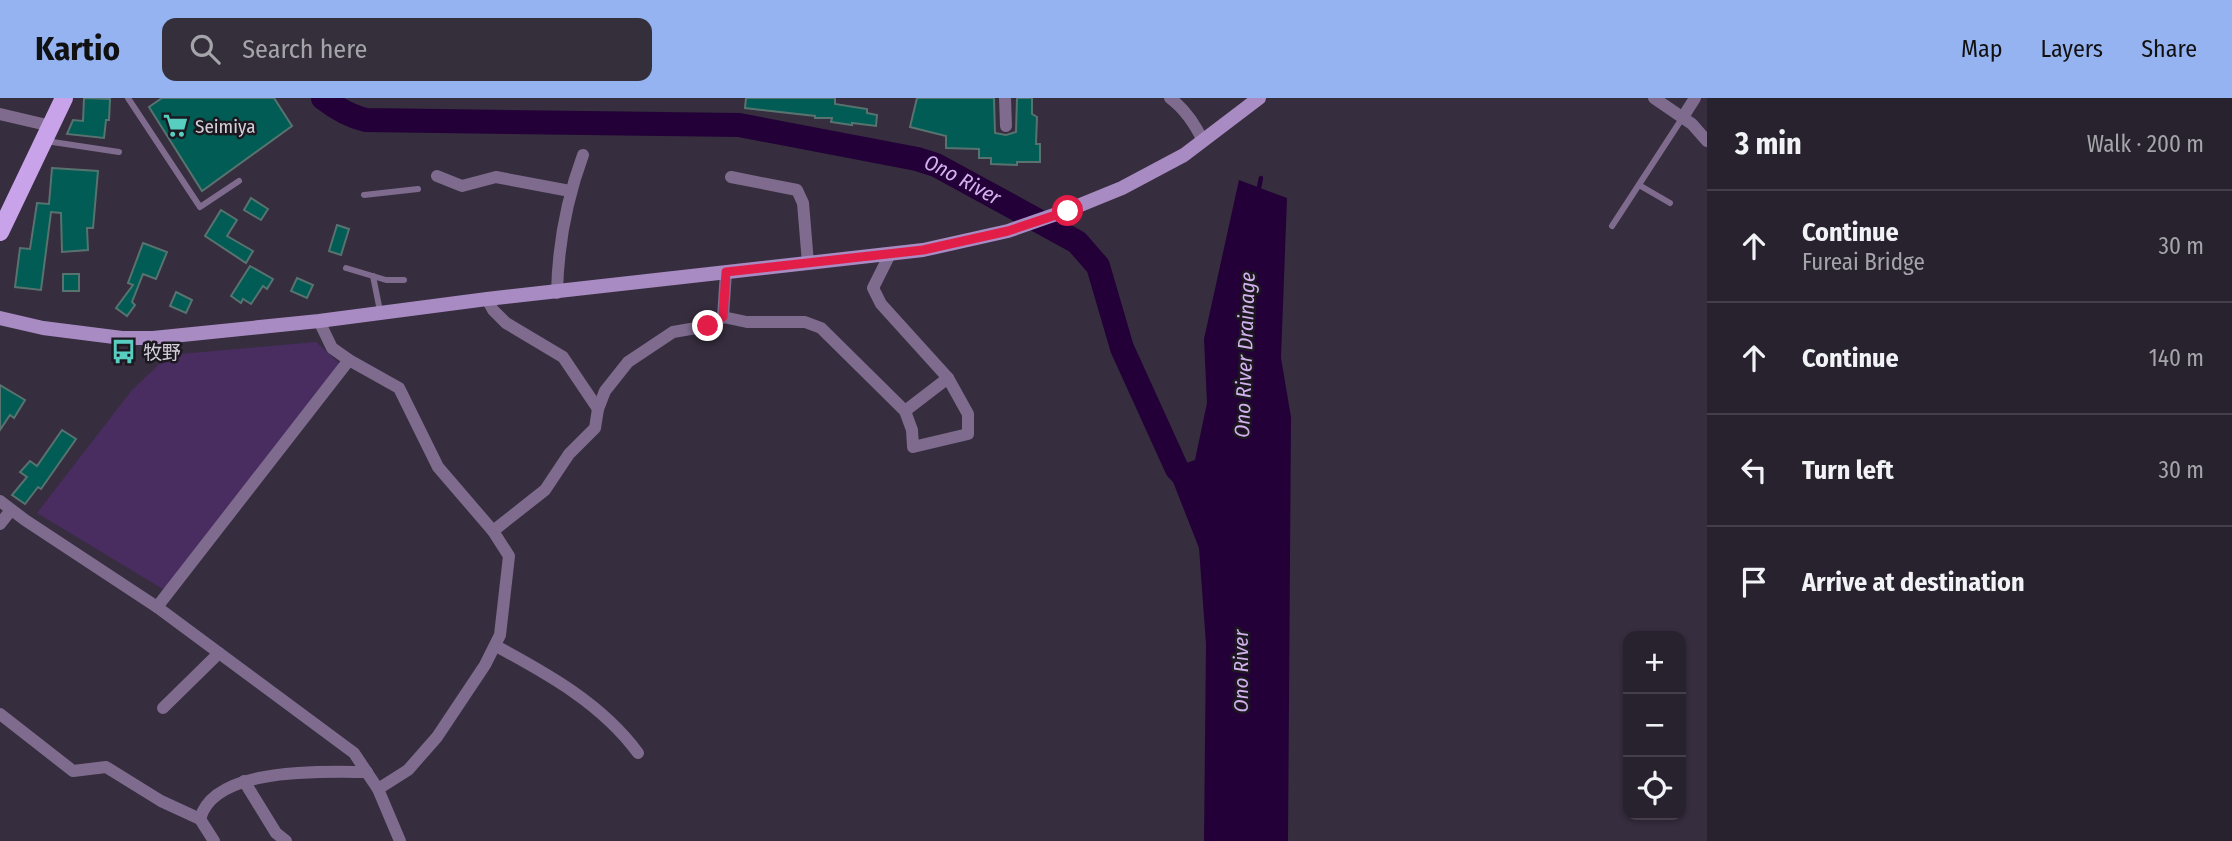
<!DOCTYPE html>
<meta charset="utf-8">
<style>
:root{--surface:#28222e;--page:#342f3a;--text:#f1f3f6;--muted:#a5a4aa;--line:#443f4a;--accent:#95b2f1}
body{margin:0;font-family:"Fira Sans Condensed","Noto Sans JP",sans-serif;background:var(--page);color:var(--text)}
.controls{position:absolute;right:21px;bottom:21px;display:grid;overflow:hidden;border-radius:14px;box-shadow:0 2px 5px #0004}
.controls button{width:63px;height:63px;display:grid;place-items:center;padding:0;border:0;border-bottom:2px solid var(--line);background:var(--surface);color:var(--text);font:35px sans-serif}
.stop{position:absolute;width:21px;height:21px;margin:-16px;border:5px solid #e11d48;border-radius:50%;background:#fff}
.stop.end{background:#e11d48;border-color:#fff;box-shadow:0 2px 7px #0008}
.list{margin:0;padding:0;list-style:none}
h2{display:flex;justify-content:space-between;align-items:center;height:91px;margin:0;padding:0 28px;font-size:30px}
h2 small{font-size:23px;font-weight:400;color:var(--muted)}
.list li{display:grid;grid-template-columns:46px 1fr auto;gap:21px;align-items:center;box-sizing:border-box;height:112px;padding:0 28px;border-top:2px solid var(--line)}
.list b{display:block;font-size:26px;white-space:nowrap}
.list p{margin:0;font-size:23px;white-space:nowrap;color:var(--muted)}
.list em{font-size:23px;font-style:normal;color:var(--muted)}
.icon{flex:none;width:38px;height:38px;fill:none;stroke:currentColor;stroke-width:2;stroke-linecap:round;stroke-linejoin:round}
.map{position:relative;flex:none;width:1707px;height:743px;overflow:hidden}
header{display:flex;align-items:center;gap:42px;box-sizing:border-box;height:98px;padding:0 35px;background:var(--accent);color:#111}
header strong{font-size:33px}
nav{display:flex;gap:38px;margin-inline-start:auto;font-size:24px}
.search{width:490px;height:63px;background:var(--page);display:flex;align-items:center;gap:18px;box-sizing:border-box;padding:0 24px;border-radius:14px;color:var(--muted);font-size:26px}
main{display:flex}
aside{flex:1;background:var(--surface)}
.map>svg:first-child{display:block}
.green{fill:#4a2d60}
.water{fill:#230037}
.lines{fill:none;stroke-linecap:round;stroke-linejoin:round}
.stream{stroke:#230037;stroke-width:4.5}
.river{stroke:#230037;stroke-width:24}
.building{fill:#005c54;stroke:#58736f;stroke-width:2}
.lane{stroke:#7e6b8e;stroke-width:6}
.street{stroke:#7e6b8e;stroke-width:12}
.secondary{stroke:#a88bc2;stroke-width:14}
.primary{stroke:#c9a3ea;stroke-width:18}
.route{stroke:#e11d48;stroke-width:9}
.labels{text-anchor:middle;stroke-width:5;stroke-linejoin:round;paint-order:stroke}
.poi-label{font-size:19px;fill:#d4cfda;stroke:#1c181f;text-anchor:start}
.water-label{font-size:21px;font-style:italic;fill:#d3b1f0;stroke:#1c181f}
</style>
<header>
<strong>Kartio</strong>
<div class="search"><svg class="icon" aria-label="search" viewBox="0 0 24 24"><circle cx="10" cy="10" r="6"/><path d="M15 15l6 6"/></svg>Search here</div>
<nav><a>Map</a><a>Layers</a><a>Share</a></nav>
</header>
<main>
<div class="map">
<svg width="1707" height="743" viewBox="0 0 1707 743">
<rect width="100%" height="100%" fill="#362d3e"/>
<!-- green -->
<path class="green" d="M316,244L341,267L166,493L37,415L132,292L169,257Z"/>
<!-- water -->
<path class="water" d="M1239,82L1287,100L1281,260L1291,319L1288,743H1204L1206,546L1199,450L1168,371L1195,362L1207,305L1204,241Z"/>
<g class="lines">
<!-- stream -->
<path class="stream" d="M1258,94L1261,80"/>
<!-- river -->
<path class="river" id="s1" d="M323,0C337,11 349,18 366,22L739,27L917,61L936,67L1077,144L1098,168L1122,250L1177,371L1198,392"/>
</g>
<!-- building -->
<g class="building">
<path d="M84,0L110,1L109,22H106L104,40L67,36L73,22L83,23Z"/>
<path d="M162,0H274L292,28L202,93L149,9Z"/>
<path d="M746,0H835V6L867,11V15L877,17L876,28L852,25V27L831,24L832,20H815V18L745,10Z"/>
<path d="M917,0H994L995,35L1006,37L1016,34L1017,0H1032V16L1037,19L1036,46H1040V64H1017V67L991,66V60H979V51L946,50V38L910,29Z"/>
<path d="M52,70L98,73L93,130H87L88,152L62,154L61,115L51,114L41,192L15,189L20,150L30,151L37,105L49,106Z"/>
<path d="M251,100L268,111L261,122L244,112Z"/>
<path d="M221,112L237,122L227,138L253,153L246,165L205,138Z"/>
<path d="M337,127L349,131L341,157L329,153Z"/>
<path d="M143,145L167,154L156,181L143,176L132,204L135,207L127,218L116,210L133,187L128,185Z"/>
<path d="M250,168L273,181L267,191L263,188L251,206L243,201L241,205L231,198Z"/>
<rect x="63" y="176" width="16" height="17"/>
<path d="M297,180L313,187L307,200L291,193Z"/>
<path d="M176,194L192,202L186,215L170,208Z"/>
<path d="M0,287L25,302L14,320L10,317L0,332Z"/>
<path d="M62,332L76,341L41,391L38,389L25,406L12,397L27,379L20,374L30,363L37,368Z"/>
</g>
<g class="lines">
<!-- lane -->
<g class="lane">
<path d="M128,0L200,109L239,83"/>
<path d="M46,43L119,54"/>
<path d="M1639,87L1670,105"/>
<path d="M364,97L418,91"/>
<path d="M1612,128L1683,19"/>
<path d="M346,170L386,182H404"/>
<path d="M373,178L380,213"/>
</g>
<!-- street -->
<g class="street">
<path d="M1005,0L1006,28"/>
<path d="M1170,0C1186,12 1195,26 1203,43"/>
<path d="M1654,0L1692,26L1707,43"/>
<path d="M0,16L51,28"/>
<path d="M1683,19L1695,0"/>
<path d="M437,78L462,88L496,79L570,93"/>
<path d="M731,79L797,92L803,105L808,165"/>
<path d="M726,174L723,219L747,224H805L821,230L905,313L912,332L913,349L968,336V316L948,280L881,206L873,190L890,156"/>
<path d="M557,195C558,146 566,103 583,57"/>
<path d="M487,201L493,212L506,225L563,259L598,311"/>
<path d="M319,223L332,250L349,262L399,290L438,369L493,433L509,458L500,537L485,567L437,639L408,672L378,691"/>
<path d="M905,313L948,280"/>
<path d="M0,403L25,422L157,509L354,655L378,691L400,743"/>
<path d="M0,426L11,412"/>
<path d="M493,433L545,392L569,356L595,330L598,311L605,293L628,264L673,234L708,228L723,219"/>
<path d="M157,509L349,262"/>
<path d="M496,548C548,576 602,606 638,655"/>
<path d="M163,610L219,555"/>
<path d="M0,616L73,673L106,669L161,703L200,721L214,743"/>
<path d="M244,683L276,735L286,743"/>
<path d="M200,721C214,668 323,674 367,674"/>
</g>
<!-- secondary -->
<path class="secondary" d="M0,220L43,230L122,240H153L319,223L487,201L923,152L1008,133L1068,112L1122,90L1184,57L1259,0"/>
<!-- primary -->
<path class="primary" d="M0,134L64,0"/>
</g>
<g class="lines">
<!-- route -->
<path class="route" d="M708,228L723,219L726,174L923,152L1008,133L1068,113"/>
</g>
<!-- icons -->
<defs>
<symbol id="supermarket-bare" viewBox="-9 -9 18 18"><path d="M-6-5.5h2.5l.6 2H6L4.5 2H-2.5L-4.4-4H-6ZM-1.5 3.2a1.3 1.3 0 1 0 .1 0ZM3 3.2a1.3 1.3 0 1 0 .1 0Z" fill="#58cec0" stroke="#1c181f" stroke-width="2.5" paint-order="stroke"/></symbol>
<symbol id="bus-bare" viewBox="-9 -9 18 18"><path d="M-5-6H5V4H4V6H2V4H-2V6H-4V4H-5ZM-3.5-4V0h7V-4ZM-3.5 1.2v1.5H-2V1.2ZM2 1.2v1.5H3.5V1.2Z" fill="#58cec0" stroke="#1c181f" stroke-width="2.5" paint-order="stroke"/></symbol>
</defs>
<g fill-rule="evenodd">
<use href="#supermarket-bare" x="158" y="10" width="35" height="35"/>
<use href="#bus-bare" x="106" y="236" width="35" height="35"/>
</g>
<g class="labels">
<!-- poi labels -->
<g class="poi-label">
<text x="195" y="35">Seimiya</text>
<text x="143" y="261">牧野</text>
</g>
<!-- water labels -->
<g class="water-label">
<text dy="7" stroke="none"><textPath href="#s1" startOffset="653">Ono River</textPath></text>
<text transform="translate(1245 257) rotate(-88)" y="7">Ono River Drainage</text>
<text transform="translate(1241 573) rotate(-90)" y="7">Ono River</text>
</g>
</g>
</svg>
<div class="controls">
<button>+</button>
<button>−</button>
<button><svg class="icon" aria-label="locate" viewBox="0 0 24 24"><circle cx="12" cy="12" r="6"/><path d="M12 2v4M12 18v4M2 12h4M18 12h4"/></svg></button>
</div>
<div class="stop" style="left:1068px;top:113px"></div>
<div class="stop end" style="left:708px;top:228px"></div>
</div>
<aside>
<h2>3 min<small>Walk · 200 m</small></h2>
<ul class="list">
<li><svg class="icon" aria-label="ahead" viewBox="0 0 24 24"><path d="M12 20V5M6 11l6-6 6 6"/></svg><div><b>Continue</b><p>Fureai Bridge</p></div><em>30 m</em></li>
<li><svg class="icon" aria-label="ahead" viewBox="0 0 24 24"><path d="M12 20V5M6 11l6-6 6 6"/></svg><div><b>Continue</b></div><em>140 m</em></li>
<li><svg class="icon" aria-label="left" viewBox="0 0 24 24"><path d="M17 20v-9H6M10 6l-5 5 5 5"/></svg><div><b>Turn left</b></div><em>30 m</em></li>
<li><svg class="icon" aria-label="arrive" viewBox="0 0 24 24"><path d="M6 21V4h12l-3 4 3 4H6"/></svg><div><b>Arrive at destination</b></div></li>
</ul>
</aside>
</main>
